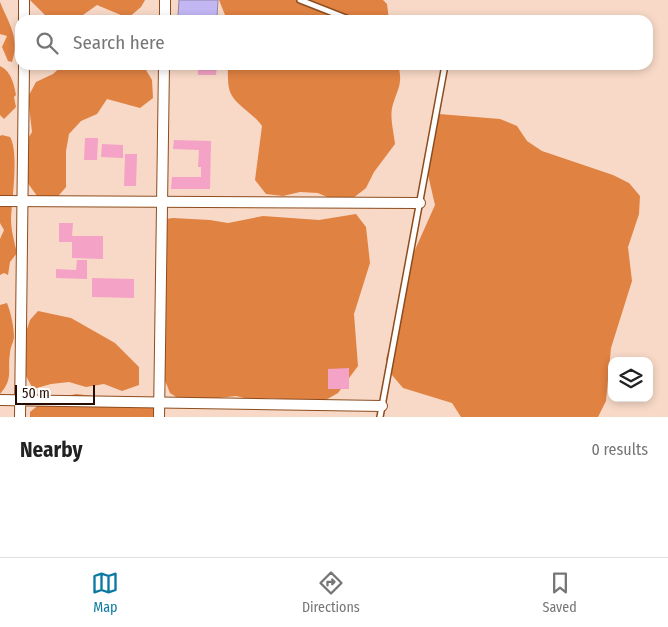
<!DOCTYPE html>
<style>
:root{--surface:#fff;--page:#f6f6f6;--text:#222;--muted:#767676;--line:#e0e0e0;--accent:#0a78a2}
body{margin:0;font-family:"Fira Sans Condensed",sans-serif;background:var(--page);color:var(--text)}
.controls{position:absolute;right:15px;bottom:15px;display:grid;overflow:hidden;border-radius:10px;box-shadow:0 2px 8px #0003}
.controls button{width:45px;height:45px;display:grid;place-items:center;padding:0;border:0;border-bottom:1px solid var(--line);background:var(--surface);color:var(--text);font:25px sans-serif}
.scale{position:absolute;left:15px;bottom:12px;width:80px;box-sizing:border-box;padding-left:5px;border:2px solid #260c00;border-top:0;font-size:14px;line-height:18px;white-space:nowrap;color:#260c00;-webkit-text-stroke:4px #fff;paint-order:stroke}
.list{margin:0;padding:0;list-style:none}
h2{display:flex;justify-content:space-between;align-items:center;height:65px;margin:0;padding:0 20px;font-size:21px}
h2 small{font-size:16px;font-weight:400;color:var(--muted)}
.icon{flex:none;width:28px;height:28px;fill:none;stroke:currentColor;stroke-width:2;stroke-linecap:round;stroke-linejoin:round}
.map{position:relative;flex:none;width:668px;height:417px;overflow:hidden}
.search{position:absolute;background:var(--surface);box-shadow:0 2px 8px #0003;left:15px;right:15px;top:15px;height:55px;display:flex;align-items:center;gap:12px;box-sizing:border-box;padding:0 18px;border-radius:15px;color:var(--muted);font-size:19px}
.sheet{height:140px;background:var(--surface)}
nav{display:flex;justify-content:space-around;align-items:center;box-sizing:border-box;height:70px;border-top:1px solid var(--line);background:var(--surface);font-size:14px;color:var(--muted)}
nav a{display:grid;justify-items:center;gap:2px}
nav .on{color:var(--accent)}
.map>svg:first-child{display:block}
.forest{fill:#e08242}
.water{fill:#c2b7f3;stroke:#9384aa}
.building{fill:#f4a2c5}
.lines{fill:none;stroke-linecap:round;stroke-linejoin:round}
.lane-casing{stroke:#8d4c1d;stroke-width:8}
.street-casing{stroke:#8d4c1d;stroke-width:12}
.lane{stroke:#fff;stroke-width:5}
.street{stroke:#fff;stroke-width:10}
</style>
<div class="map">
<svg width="668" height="417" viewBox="0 0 668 417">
<rect width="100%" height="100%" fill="#f8d9c7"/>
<!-- forest -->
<g class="forest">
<path d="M30,0H145L141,7L128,18L97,5L83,15V20H50Z"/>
<path d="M219,0H383L387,4L389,20H217L225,15Z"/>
<path d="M0,2C9,24 20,38 12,62L8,61L2,47L7,36L0,34Z"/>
<path d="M63,65H143L152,80L153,98L140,108L107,99L97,114L81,121L69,134L66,151V187L54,201L37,196L27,182L23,147L32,132L28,97L36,82L53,74Z"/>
<path d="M228,65H398C404,85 396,91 392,108C390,119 394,134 395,144L374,172L366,188L352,199L334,200L318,193L300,192L283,196L266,194L255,180L262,126C253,113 237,106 231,94C227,86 228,73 228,65Z"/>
<path d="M0,66C11,71 14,84 16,95L14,97L16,107L4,119L0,115Z"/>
<path d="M439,114L500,119L517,126L527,141L542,151L613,175L629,183L640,196L639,214L628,247L632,281L611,348L606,401L598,417H461L452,403L403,388L392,375L386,359L402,306L406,270L435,205L426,166V148L431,131Z"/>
<path d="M2,135L10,137C19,151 12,200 11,218C11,230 14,241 17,253L10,262L8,275L4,273L0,275V239L4,230L0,223V136Z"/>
<path d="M356,214L366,227L370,263L354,314L358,366L338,393L322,402L270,398L253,400L236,396L184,402L170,393L164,378L159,220L173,218L210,220L228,223L263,216L319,220Z"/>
<path d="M7,303C11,313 14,327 14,338C13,343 10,348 10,353C7,371 14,378 0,394V305Z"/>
<path d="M38,311L71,318L115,343L139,367V385L122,391L104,384L86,387L69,382L51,384L33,389L25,374L24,338L30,320Z"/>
<path d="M76,394L164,404L161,417H30V412L42,402Z"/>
</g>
<!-- water -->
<path class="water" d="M179,0H218L217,17L178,16Z"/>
<!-- building -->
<g class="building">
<path d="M198,65H217L216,75H198Z"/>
<path d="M85,138H98L97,160H84Z"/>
<path d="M174,140L211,141L210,189H171L172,177H201V167H198L199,150L173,149Z"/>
<path d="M102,144L123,145V158L101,157Z"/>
<path d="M125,154H137L136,186H124Z"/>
<path d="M59,223H73L72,236H103V259L72,258V242H59Z"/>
<path d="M77,260H87V279L56,278V269L76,270Z"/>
<path d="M92,278L134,279V298L92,297Z"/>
<path d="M349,368V389H328V369Z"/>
</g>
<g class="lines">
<defs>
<g id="lane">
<path d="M300,0L351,20"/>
<path d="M380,417L445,65"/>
</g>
<g id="street">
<path d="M24,20V0"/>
<path d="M165,20V0"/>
<path d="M0,201L420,203"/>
<path d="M0,400L382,406"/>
<path d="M20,417L24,65"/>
<path d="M159,417L164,65"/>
</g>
</defs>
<!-- lane casing -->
<use href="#lane" class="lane-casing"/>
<!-- street casing -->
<use href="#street" class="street-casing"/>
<!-- lane -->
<use href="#lane" class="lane"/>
<!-- street -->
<use href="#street" class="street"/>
</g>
</svg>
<div class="controls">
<button><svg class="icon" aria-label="layers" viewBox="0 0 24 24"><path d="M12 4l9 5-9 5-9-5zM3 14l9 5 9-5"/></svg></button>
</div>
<div class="scale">50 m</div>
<div class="search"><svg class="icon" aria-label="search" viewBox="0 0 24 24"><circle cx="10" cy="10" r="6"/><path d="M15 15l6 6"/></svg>Search here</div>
</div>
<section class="sheet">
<h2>Nearby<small>0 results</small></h2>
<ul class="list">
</ul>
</section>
<nav>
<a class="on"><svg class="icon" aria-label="map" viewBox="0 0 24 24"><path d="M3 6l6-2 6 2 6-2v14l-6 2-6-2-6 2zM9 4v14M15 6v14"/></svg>Map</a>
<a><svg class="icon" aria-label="directions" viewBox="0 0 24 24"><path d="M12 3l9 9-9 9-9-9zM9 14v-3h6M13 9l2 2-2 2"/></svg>Directions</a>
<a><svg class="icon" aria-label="saved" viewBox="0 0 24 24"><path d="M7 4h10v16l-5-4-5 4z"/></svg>Saved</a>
</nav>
